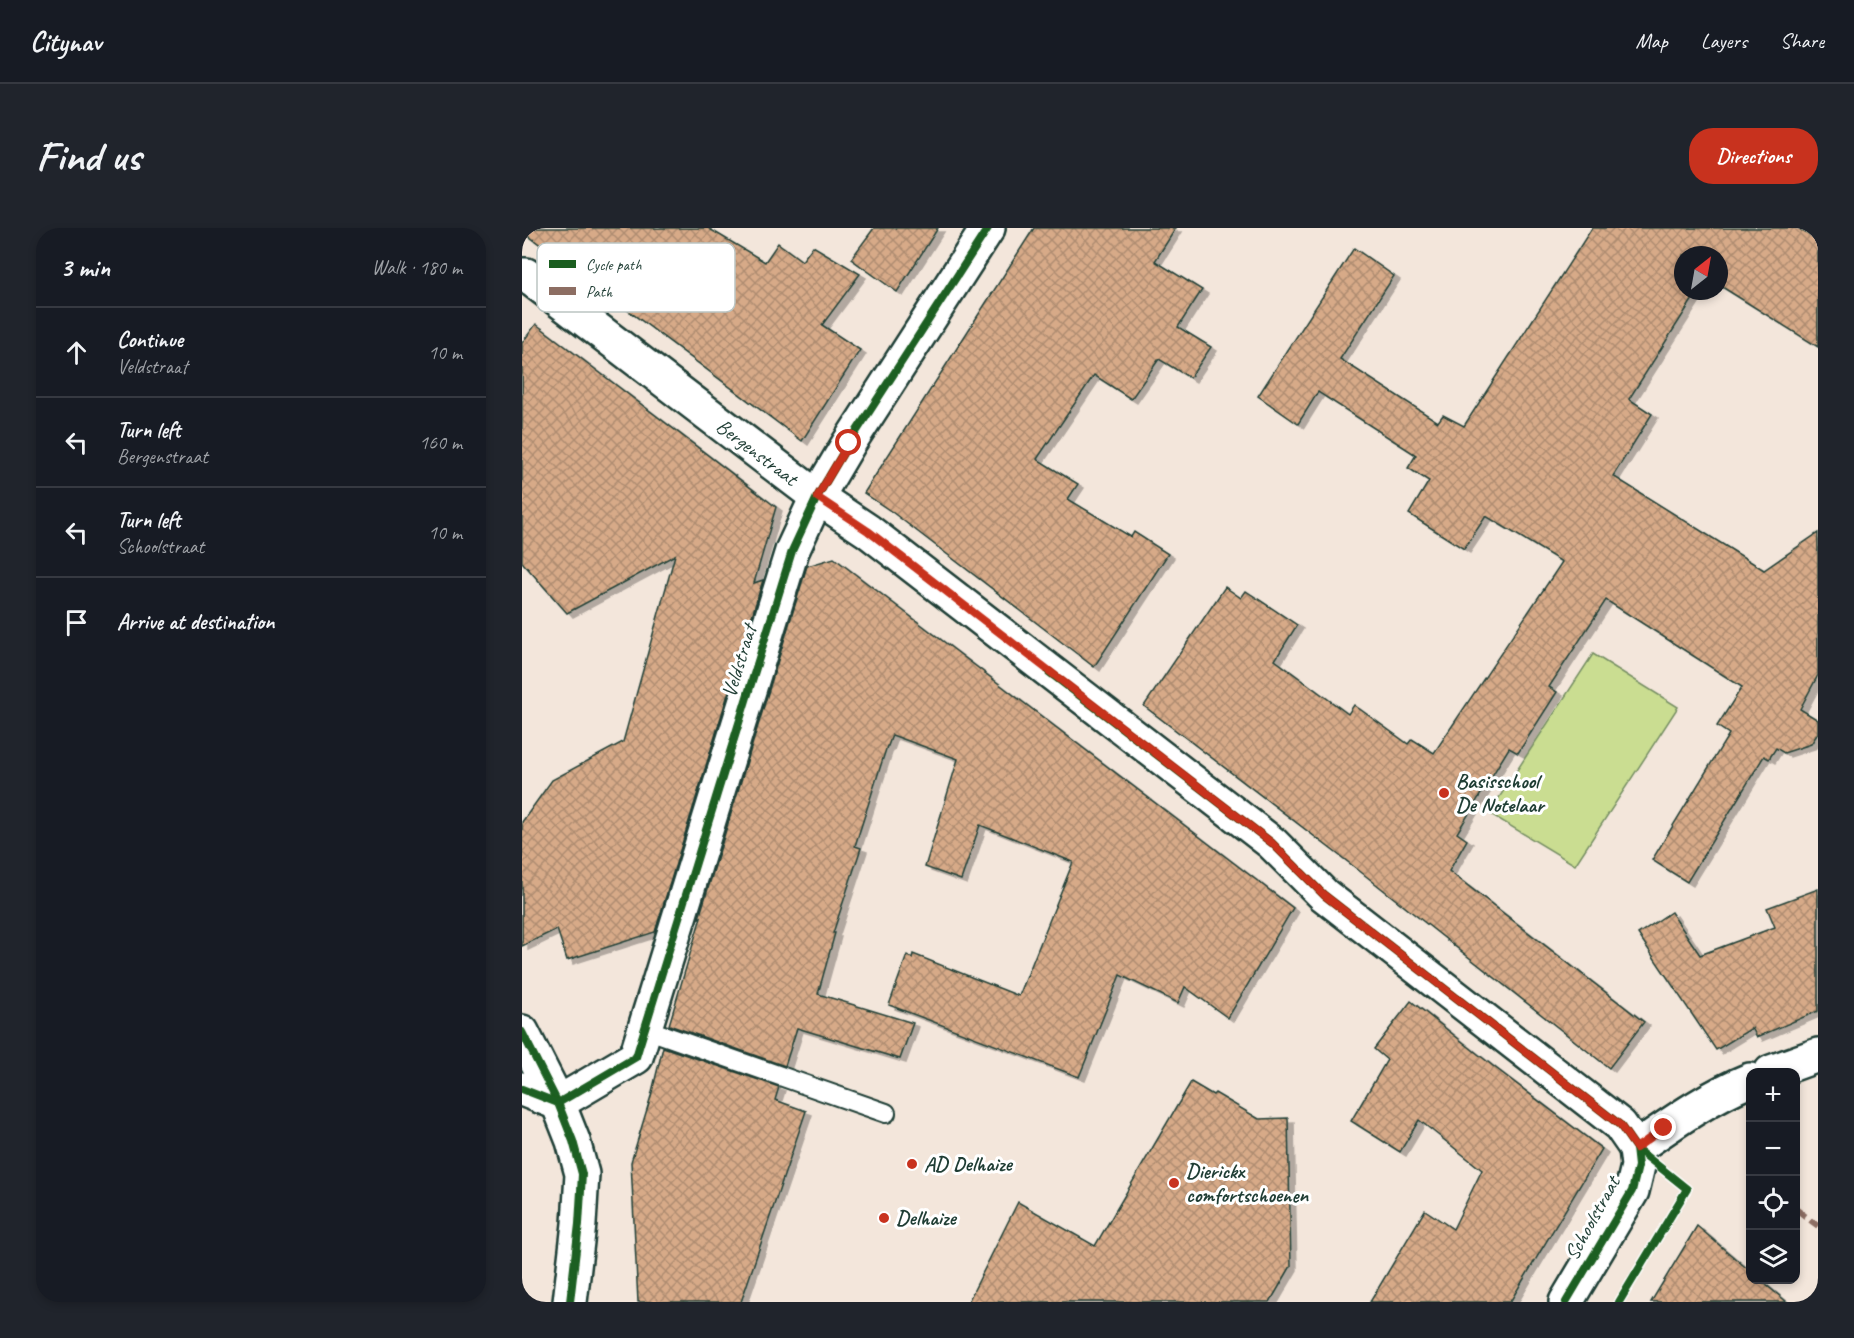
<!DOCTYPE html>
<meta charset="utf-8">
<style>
:root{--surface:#171b24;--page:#20242c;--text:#f1f3f6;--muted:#9ea1a6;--line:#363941;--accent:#c8321e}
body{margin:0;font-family:Caveat,sans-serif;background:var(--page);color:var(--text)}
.controls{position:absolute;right:18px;bottom:18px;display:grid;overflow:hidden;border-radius:12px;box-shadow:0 3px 9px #0003}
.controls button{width:54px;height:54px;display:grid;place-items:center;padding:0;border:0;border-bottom:2px solid var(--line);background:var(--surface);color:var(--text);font:30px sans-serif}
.compass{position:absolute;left:1152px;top:18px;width:54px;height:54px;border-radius:50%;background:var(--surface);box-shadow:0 3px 9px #0003;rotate:31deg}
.stop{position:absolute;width:18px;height:18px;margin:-14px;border:4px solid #c8321e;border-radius:50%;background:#fff}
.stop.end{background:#c8321e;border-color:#fff;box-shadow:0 2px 6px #0008}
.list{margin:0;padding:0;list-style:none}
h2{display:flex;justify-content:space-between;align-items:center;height:78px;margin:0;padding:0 24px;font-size:26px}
h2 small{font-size:20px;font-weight:400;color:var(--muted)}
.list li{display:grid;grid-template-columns:39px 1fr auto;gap:18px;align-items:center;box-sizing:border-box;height:90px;padding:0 24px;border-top:2px solid var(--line)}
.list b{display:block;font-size:22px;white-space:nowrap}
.list p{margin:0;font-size:20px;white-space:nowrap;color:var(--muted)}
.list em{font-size:20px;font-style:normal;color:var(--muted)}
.icon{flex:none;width:33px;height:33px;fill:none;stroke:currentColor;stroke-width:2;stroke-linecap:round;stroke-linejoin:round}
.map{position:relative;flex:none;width:1296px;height:1074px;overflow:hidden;border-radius:24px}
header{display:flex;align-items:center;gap:36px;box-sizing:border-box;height:84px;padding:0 30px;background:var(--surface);border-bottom:2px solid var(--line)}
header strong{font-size:28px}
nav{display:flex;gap:33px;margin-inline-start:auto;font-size:21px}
.intro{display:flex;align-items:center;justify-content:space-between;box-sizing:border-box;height:144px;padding:0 36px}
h1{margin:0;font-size:42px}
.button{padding:15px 27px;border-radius:24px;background:var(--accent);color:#fff;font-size:21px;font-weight:700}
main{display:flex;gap:36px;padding:0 36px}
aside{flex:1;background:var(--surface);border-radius:24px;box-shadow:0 3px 9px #0003}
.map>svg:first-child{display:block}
.green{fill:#cadd91;stroke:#748d62;stroke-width:1.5}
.building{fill:url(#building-cross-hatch);stroke:#1f3d34;stroke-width:1.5;filter:url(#shadow)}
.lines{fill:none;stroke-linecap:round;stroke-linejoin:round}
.service-casing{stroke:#1f3d34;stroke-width:22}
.minor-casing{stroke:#1f3d34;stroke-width:38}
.secondary-casing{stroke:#1f3d34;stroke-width:38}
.service{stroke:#fff;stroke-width:18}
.minor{stroke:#fff;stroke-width:33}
.secondary{stroke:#fff;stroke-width:33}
.quiet{stroke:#8d6e63;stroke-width:6;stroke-dasharray:12 6;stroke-linecap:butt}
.cycleway-casing{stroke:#fff;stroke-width:11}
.cycleway{stroke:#1b5e20;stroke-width:8}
.route{stroke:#c8321e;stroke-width:8}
.poi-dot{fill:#c8321e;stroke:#fff;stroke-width:2}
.labels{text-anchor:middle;stroke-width:6;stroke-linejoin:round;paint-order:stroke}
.street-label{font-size:21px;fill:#1f3d34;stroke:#fff}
.poi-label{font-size:21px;font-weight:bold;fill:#1f3d34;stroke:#fff;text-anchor:start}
.key{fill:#fff;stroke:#bcc5c2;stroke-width:1.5}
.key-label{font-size:16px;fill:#1f3d34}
</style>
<header>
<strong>Citynav</strong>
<nav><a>Map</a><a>Layers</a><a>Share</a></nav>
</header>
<div class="intro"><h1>Find us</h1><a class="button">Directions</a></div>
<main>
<aside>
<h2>3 min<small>Walk · 180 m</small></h2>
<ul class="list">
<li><svg class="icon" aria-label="ahead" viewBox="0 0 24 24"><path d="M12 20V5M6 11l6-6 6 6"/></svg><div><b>Continue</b><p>Veldstraat</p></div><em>10 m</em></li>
<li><svg class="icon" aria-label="left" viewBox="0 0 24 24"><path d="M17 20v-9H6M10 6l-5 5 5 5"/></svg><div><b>Turn left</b><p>Bergenstraat</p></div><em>160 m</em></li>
<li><svg class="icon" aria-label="left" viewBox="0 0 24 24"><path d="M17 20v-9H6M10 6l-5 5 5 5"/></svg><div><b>Turn left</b><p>Schoolstraat</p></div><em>10 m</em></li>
<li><svg class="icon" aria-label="arrive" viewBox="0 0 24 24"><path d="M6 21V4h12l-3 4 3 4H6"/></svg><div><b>Arrive at destination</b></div></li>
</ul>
</aside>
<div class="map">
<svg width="1296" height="1074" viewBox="0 0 1296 1074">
<defs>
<pattern id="building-cross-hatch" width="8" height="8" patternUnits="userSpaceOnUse" patternTransform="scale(1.5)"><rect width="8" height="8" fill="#d7aa88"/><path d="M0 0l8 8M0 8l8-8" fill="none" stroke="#ae8c70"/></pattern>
<filter id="shadow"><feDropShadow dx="6" dy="4" stdDeviation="0" flood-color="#0004"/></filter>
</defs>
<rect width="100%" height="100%" fill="#f3e6db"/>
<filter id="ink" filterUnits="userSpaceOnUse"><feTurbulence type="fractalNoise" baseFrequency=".0167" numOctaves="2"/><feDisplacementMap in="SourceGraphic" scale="12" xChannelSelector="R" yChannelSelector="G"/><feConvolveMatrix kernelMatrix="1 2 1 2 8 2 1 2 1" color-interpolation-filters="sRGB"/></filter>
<g filter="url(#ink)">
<!-- green -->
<path class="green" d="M1071,426L1156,479L1053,637L967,585Z"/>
<!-- building -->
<g class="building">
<path d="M0,0H186L243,34L256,15L280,33L291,18L338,46L300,97L338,122L280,213L0,3Z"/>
<path d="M352,0H416L375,64L329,31Z"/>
<path d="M512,0H654L633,33L680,62L656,99L689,119L668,150L637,131L609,171L572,147L515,231L556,256L546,271L609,309L612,304L646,326L572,439L370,284L342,265Z"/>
<path d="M1070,0H1276L1296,13V119L1197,57V27H1161V63H1176L1107,171L1130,186L1091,248L1242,342L1296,305V447L1278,481L1296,492V505L1289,516L1262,525L1254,520L1247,531L1242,528L1165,654L1130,632L1207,506L1195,498L1220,459L1084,372L1027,459L1035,464L996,525L987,520L935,605L945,612L927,643L1122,794L1087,840L835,641L622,478L703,359L719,370L724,363L775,397L753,432L826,486L832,477L886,516L890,511L912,525L1040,334L964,288L942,321L887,286L907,253L886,240L894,227L796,164L776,196L736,168L832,20L872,48L818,131L916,194L921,187L942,198Z"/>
<path d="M14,96L254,279L232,355L241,352L133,704L45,732L35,701L0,718V594L30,552L101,514L153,327L45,385L0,334V115Z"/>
<path d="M312,330L771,680L706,790L663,759L656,775L598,747L557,849L367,777L385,727L390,730L391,726L497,768L551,634L458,597L439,652L403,639L436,531L370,507L366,518H365L333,618L339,620L311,705H313L296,766L391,795L378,831L275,800L263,838L147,797L179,689L177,690L285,338Z"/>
<path d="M1296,661V783L1235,809L1230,800L1194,822L1116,706L1149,684L1178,727L1253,699L1245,680Z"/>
<path d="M889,773L971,838L1080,921L988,1074H848L903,982L931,1001L960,942L897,892L878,924L829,893L865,832L852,821Z"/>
<path d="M141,819L257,859L253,872L284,883L219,1074H116L109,934L129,868Z"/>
<path d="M669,854L691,867L693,865L737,891L766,890L769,1038L748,1074H446L496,974L573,1018Z"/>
<path d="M1175,998L1228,1043V1052H1238L1265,1074H1129Z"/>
</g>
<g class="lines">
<defs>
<path id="service" d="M124,801L364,885"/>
<g id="minor">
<path d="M0,47H4L295,269L346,303L750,615L802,667L1098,897L1114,920"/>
<path d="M1249,844L1296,827"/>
<path d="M0,861L36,875L114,829L270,323L295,269L327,215L466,0"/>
<path d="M1114,920C1150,895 1188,868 1228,852"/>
<path d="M1044,1074L1110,963L1116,938L1114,920"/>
</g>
<path id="secondary" d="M0,804L36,875L51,913L60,946L57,996L48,1074"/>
</defs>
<!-- service casing -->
<use href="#service" class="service-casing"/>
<!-- minor casing -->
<use href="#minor" class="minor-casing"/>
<!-- secondary casing -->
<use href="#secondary" class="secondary-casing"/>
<!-- service -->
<use href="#service" class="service"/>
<!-- minor -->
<use href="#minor" class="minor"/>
<!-- secondary -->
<use href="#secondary" class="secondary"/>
<!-- quiet -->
<g class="quiet">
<path d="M1291,0L1296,3"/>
<path d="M1274,981L1296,998"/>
</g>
<defs>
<g id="cycleway">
<path d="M527,444L750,615L802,667L1098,897L1114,920L1165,961L1097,1074"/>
<path d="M0,804L36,875L51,913L60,946L57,996L48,1074"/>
<path d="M0,861L36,875L114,829L270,323L295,269L327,215L466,0"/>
<path d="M1044,1074L1110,963L1116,938L1114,920"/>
</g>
</defs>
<!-- cycleway casing -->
<use href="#cycleway" class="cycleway-casing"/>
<!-- cycleway -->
<use href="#cycleway" class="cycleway"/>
</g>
</g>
<g class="lines" filter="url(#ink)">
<!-- route -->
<path class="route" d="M327,215L295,269L346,303L750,615L802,667L1098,897L1114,920L1142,900"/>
</g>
<!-- markers -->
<g class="poi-dot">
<circle cx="922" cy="565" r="6"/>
<circle cx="390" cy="936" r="6"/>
<circle cx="652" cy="955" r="6"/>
<circle cx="362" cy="990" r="6"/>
</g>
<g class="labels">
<!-- street labels -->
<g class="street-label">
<text transform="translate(235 224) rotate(37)" y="7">Bergenstraat</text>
<text transform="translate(217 433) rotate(-73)" y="7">Veldstraat</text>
<text transform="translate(1070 990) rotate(-61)" y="7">Schoolstraat</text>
</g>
<!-- poi labels -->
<g class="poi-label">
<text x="934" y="560">Basisschool<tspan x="934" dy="24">De Notelaar</tspan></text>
<text x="402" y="943">AD Delhaize</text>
<text x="664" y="950">Dierickx<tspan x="664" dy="24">comfortschoenen</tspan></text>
<text x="374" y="997">Delhaize</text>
</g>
</g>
<!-- legend -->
<rect x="15" y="15" width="198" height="69" rx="9" class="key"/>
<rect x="27" y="32" width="27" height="8" fill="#1b5e20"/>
<rect x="27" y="59" width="27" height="8" fill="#8d6e63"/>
<g class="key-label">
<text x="64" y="42">Cycle path</text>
<text x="64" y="69">Path</text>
</g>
</svg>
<div class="controls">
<button>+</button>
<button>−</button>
<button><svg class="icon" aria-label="locate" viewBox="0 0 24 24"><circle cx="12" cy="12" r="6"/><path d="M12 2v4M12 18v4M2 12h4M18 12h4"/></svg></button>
<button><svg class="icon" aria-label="layers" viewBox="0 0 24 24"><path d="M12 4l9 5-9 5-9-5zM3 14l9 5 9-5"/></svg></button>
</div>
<svg class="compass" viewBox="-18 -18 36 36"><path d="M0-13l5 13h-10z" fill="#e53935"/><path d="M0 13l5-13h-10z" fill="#9ea1a6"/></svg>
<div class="stop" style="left:327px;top:215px"></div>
<div class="stop end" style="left:1142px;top:900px"></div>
</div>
</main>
